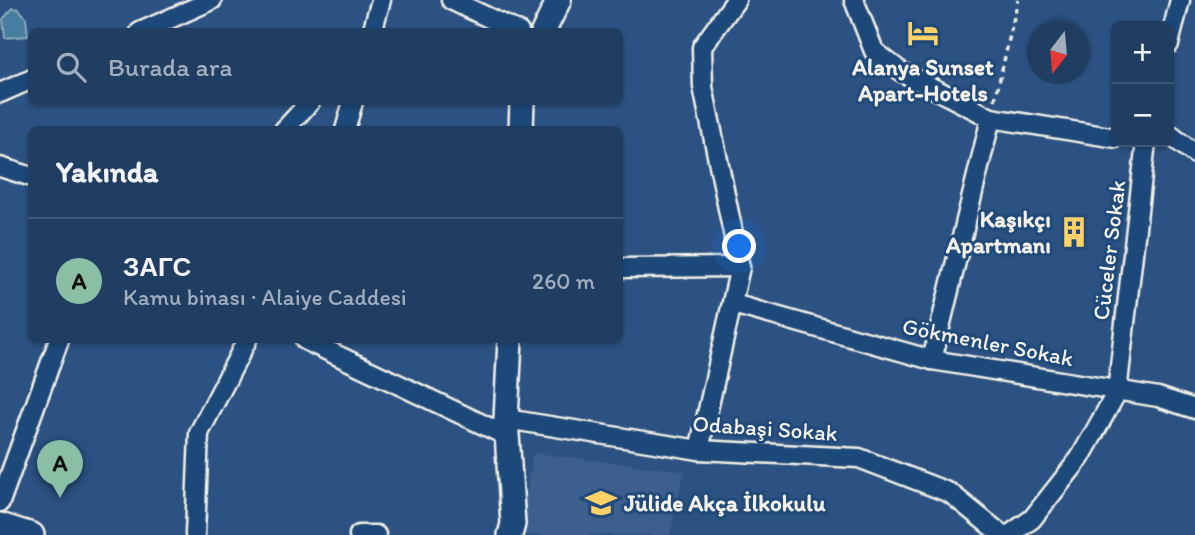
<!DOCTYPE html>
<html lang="tr">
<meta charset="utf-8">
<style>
:root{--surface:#203e62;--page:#2d496b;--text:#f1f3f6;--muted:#a2aebe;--line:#3d5777;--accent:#8abfa5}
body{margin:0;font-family:Itim,sans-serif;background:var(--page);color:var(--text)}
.controls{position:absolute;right:21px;top:21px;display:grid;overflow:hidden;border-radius:10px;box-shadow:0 2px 5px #0004}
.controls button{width:63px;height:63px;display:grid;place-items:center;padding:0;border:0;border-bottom:2px solid var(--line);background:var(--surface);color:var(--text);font:35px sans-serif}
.compass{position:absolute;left:1027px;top:21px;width:63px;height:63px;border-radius:50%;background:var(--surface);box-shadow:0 2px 5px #0004;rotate:196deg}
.you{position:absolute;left:740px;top:247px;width:24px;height:24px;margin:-18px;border:5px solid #fff;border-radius:50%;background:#1a73e8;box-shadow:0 0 0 10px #1a73e833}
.badge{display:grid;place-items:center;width:46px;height:46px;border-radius:50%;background:var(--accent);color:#111;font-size:23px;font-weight:700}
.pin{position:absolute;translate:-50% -58px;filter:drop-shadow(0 2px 4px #0008)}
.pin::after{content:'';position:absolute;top:37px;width:24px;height:21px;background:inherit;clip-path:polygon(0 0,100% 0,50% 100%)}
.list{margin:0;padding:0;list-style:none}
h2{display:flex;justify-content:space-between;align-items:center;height:91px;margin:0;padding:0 28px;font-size:30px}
h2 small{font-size:23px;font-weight:400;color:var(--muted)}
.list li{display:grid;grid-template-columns:46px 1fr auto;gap:21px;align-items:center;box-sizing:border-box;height:126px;padding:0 28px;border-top:2px solid var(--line)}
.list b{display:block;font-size:26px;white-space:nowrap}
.list p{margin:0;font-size:23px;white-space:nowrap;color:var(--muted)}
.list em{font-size:23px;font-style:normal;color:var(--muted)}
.icon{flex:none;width:38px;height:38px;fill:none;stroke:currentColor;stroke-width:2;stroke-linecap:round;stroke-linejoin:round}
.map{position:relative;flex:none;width:1195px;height:535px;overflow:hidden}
.search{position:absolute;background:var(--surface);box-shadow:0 2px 5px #0004;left:28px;top:28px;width:595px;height:77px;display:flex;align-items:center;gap:18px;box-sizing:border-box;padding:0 24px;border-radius:10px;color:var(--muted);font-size:26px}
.panel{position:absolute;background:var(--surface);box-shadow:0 2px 5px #0004;left:28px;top:126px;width:595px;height:217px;border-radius:10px}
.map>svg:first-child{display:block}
.built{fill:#3e5f8e}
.water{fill:#467ea0;stroke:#8cacbd;stroke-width:2}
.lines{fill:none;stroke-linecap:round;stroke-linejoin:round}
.minor-casing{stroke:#f4f1e8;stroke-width:23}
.tertiary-casing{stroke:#f4f1e8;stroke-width:28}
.path{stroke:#f4f1e8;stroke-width:3.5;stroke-dasharray:5 5;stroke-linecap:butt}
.minor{stroke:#1f4a7a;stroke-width:18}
.tertiary{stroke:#1f4a7a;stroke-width:23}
.labels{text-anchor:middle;stroke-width:6;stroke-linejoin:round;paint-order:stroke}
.poi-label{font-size:23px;font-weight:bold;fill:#f4f1e8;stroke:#1f4a7a}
.street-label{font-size:23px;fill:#f4f1e8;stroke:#1f4a7a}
</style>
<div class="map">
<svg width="1195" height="535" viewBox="0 0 1195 535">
<rect width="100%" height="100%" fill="#2b5282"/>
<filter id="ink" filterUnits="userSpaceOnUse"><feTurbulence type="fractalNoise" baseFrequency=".0143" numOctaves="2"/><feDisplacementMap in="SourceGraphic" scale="14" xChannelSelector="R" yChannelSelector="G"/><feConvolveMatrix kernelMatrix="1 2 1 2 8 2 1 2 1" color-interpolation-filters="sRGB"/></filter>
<g filter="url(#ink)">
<!-- built -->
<path class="built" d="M533,453L684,471L670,535H520Z"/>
<!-- water -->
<path class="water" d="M13,8L19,9L26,18L28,36L5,38L3,19Z"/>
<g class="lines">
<defs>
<g id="minor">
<path d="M451,0L519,32"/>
<path d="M854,0L874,51L900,71L991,118L1116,138"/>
<path d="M140,32L212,0"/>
<path d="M372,32L381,0"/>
<path d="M1169,44L1180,0"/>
<path d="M0,93L32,79"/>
<path d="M284,130L310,102"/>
<path d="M345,130L353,102"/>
<path d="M1169,134L1195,154"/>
<path d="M0,167L32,177"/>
<path d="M620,268L740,267"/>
<path d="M733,304L932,360L1158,397L1195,409"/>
<path d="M305,340L507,436"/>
<path d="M932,360L991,118"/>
<path d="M506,419L699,450L859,458L950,493L1002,535"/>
<path d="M699,450L740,267L703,87L702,47L736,0"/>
<path d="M0,502L59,340"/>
<path d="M195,535L199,433L247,340"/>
<path d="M359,535H376"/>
<path d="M1009,535L1032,519L1080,458L1117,392L1146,142"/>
</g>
<g id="tertiary">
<path d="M543,32L559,0"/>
<path d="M521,130L522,102"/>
<path d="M0,525L32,535"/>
<path d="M510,535L513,524L506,419L510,340"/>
</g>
</defs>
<!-- minor casing -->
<use href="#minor" class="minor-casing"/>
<!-- tertiary casing -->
<use href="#tertiary" class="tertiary-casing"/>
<!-- path -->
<path class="path" d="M995,100L1018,0"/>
<!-- minor -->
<use href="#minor" class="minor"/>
<!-- tertiary -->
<use href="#tertiary" class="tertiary"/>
</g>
</g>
<!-- icons -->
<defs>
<symbol id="hotel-bare" viewBox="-9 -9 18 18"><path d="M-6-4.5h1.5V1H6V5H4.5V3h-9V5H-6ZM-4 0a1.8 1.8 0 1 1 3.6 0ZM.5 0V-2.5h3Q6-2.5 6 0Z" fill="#ffd166" stroke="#1f4a7a" stroke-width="2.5" paint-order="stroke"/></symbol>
<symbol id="building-bare" viewBox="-9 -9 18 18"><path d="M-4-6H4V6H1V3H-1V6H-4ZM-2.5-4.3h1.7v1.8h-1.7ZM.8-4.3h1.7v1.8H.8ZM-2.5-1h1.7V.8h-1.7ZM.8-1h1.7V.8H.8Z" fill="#ffd166" stroke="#1f4a7a" stroke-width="2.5" paint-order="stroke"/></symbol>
<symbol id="school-bare" viewBox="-9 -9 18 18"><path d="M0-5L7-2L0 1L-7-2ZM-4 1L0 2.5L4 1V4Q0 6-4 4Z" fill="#ffd166" stroke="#1f4a7a" stroke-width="2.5" paint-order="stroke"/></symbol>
</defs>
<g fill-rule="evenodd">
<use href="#hotel-bare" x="901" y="11" width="44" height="44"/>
<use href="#building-bare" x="1052" y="210" width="44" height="44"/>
<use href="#school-bare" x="579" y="481" width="44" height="44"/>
</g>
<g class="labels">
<!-- poi labels -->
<g class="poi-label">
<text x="923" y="75">Alanya Sunset<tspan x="923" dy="26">Apart-Hotels</tspan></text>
<text x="1051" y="227" text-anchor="end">Kaşıkçı<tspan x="1051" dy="26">Apartmanı</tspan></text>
<text x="624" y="511" text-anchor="start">Jülide Akça İlkokulu</text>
</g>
<!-- street labels -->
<g class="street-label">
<text transform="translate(1109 250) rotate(-83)" y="8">Cüceler Sokak</text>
<text transform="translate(988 342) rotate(11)" y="8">Gökmenler Sokak</text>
<text transform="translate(765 428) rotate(4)" y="8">Odabaşi Sokak</text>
</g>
</g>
</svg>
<div class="controls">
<button>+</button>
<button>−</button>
</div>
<svg class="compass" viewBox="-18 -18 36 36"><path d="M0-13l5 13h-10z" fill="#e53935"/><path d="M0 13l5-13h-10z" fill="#a2aebe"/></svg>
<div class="you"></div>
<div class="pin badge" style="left:60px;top:498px">A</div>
<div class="search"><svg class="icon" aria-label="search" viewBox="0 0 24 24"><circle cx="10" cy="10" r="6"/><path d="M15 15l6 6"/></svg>Burada ara</div>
<section class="panel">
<h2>Yakında<small></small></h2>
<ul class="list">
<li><span class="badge">A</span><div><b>ЗАГС</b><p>Kamu binası · Alaiye Caddesi</p></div><em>260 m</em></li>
</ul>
</section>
</div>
